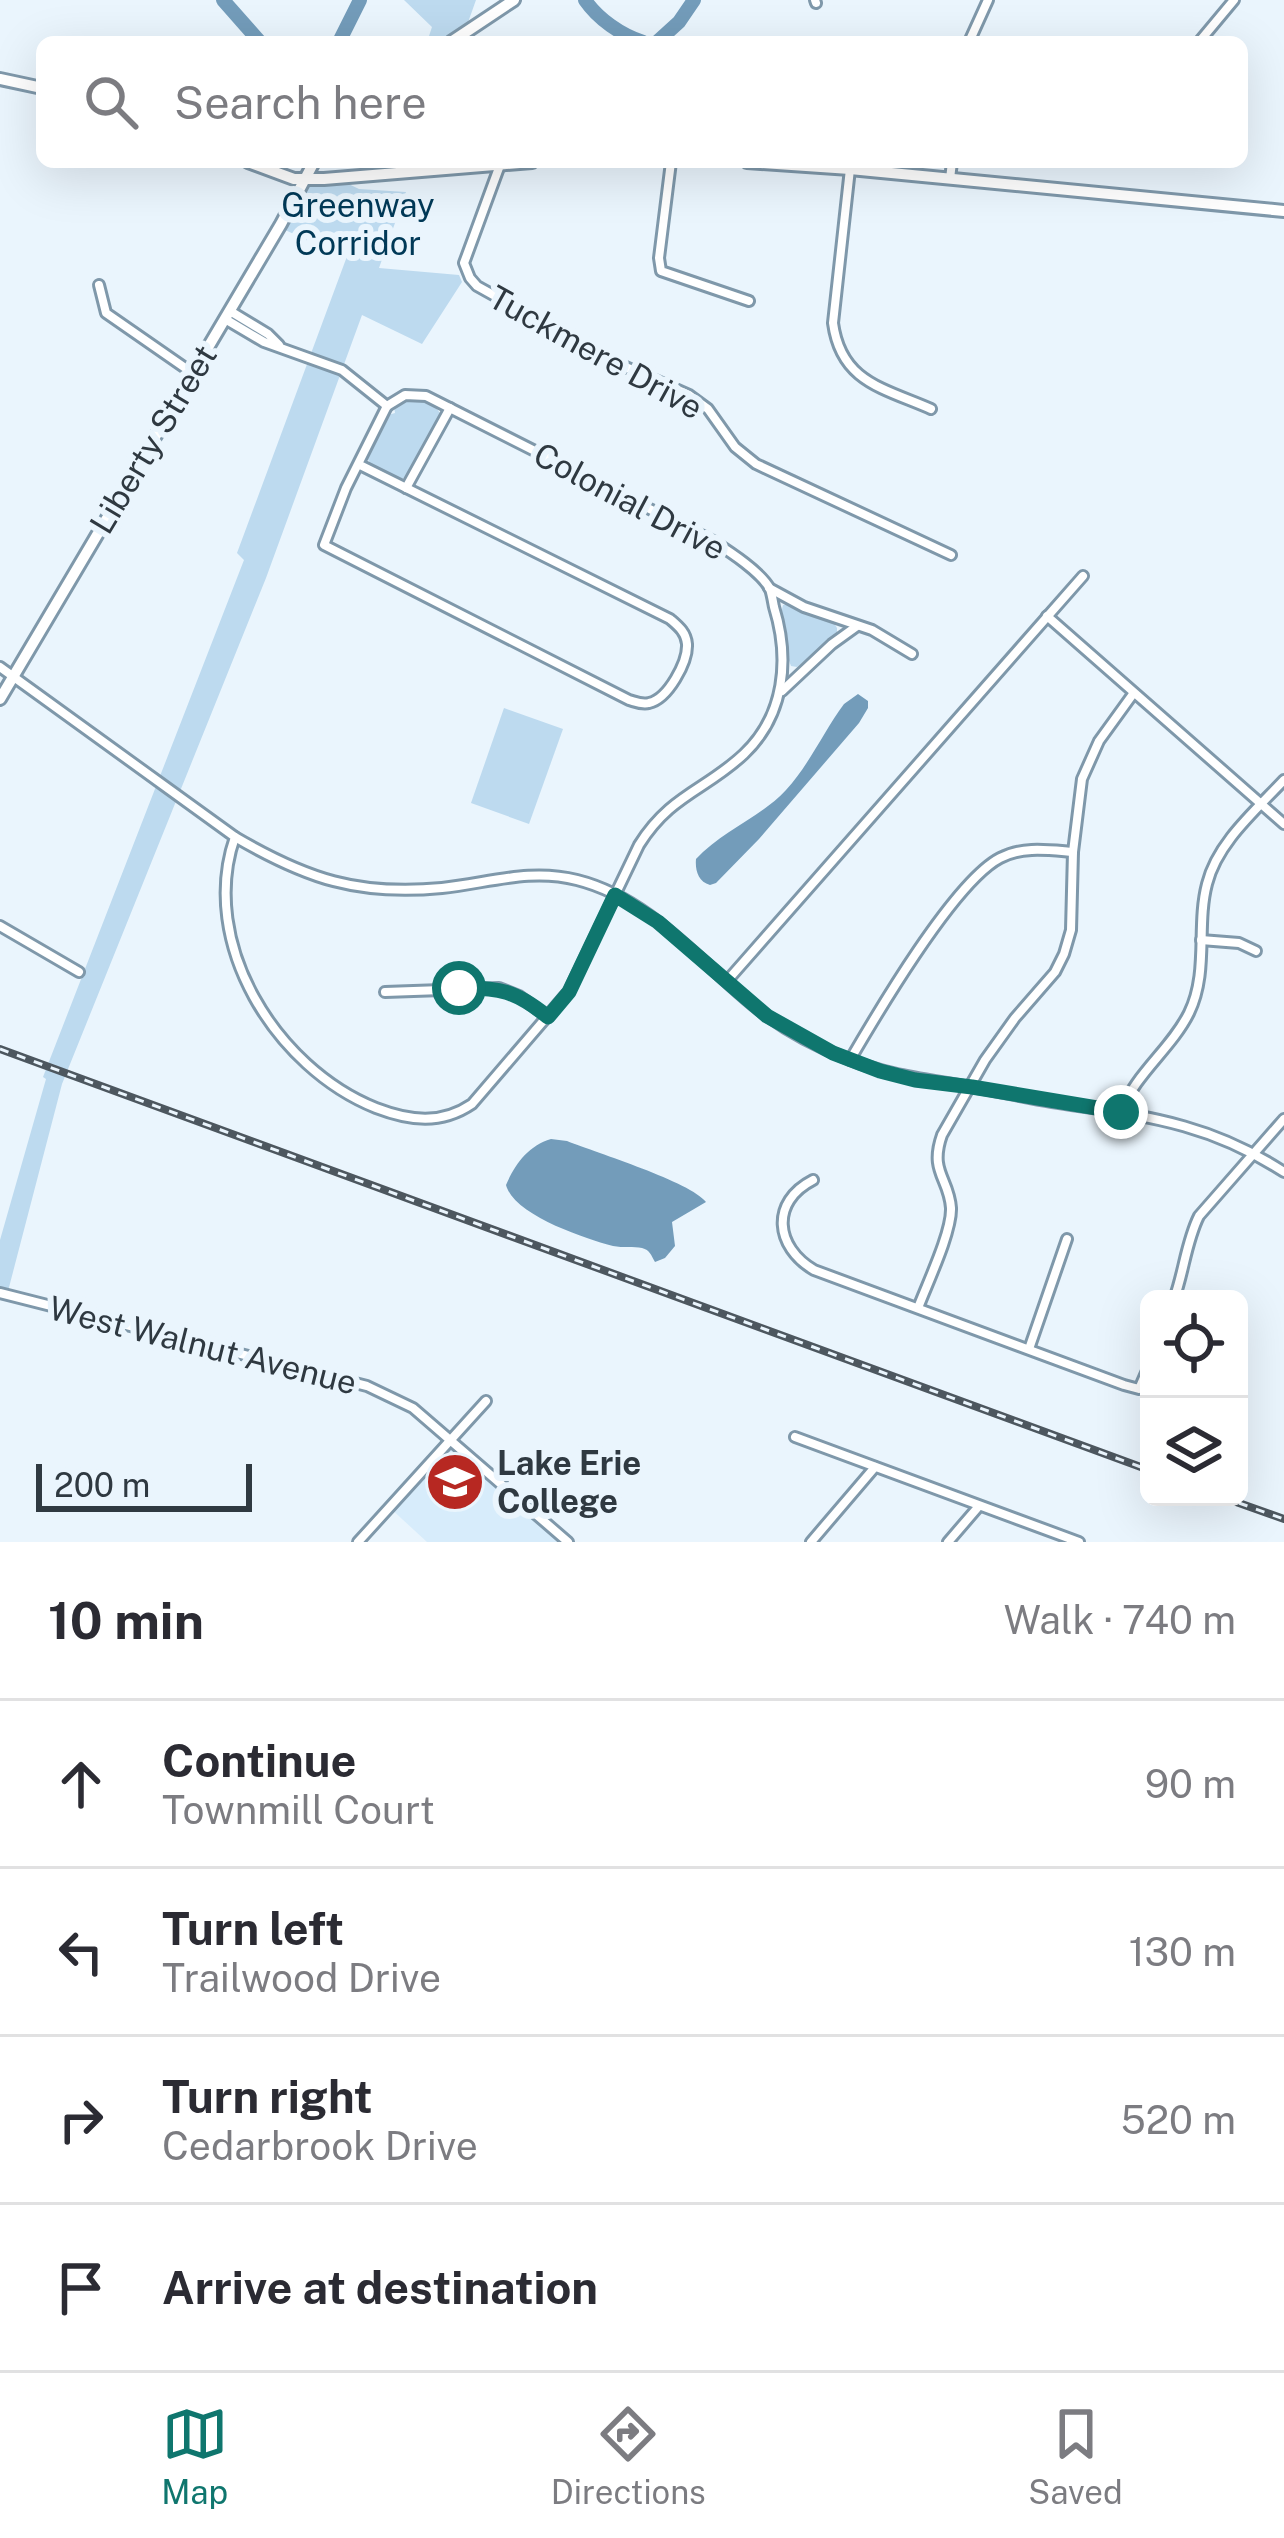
<!DOCTYPE html>
<meta charset="utf-8">
<style>
:root{--surface:#fff;--page:#f7f7f7;--text:#2b2b33;--muted:#7c7c81;--line:#e1e1e2;--accent:#0f766e}
body{margin:0;font-family:"Public Sans",sans-serif;background:var(--page);color:var(--text)}
.controls{position:absolute;right:36px;bottom:36px;display:grid;overflow:hidden;border-radius:18px;box-shadow:0 12px 48px #0002}
.controls button{width:108px;height:108px;display:grid;place-items:center;padding:0;border:0;border-bottom:3px solid var(--line);background:var(--surface);color:var(--text);font:60px sans-serif}
.scale{position:absolute;left:36px;bottom:30px;width:216px;box-sizing:border-box;padding-left:12px;border:6px solid #2f3941;border-top:0;font-size:33px;line-height:42px;white-space:nowrap;color:#2f3941;-webkit-text-stroke:9px #eaf5fd;paint-order:stroke}
.stop{position:absolute;width:36px;height:36px;margin:-27px;border:9px solid #0f766e;border-radius:50%;background:#fff}
.stop.end{background:#0f766e;border-color:#fff;box-shadow:0 3px 12px #0008}
.list{margin:0;padding:0;list-style:none}
h2{display:flex;justify-content:space-between;align-items:center;height:156px;margin:0;padding:0 48px;font-size:51px}
h2 small{font-size:39px;font-weight:400;color:var(--muted)}
.list li{display:grid;grid-template-columns:78px 1fr auto;gap:36px;align-items:center;box-sizing:border-box;height:168px;padding:0 48px;border-top:3px solid var(--line)}
.list b{display:block;font-size:45px;white-space:nowrap}
.list p{margin:0;font-size:39px;white-space:nowrap;color:var(--muted)}
.list em{font-size:39px;font-style:normal;color:var(--muted)}
.icon{flex:none;width:66px;height:66px;fill:none;stroke:currentColor;stroke-width:2;stroke-linecap:round;stroke-linejoin:round}
.map{position:relative;flex:none;width:1284px;height:1542px;overflow:hidden}
.search{position:absolute;background:var(--surface);box-shadow:0 12px 48px #0002;left:36px;right:36px;top:36px;height:132px;display:flex;align-items:center;gap:30px;box-sizing:border-box;padding:0 42px;border-radius:18px;color:var(--muted);font-size:45px}
.sheet{height:828px;background:var(--surface)}
nav{display:flex;justify-content:space-around;align-items:center;box-sizing:border-box;height:168px;border-top:3px solid var(--line);background:var(--surface);font-size:33px;color:var(--muted)}
nav a{display:grid;justify-items:center;gap:6px}
nav .on{color:var(--accent)}
.map>svg:first-child{display:block}
.built{fill:#d7ecfb}
.green{fill:#bddaef}
.water{fill:#739cba}
.lines{fill:none;stroke-linecap:round;stroke-linejoin:round}
.river{stroke:#739cba;stroke-width:14}
.street-casing{stroke:#7f98aa;stroke-width:14}
.secondary-casing{stroke:#7f98aa;stroke-width:16}
.street{stroke:#fff;stroke-width:8}
.secondary{stroke:#fff;stroke-width:10}
.rail-casing{stroke:#4d575f;stroke-width:8}
.rail{stroke:#eaf5fd;stroke-width:3;stroke-dasharray:9;stroke-linecap:butt}
.route{stroke:#0f766e;stroke-width:15}
.labels{text-anchor:middle;stroke-width:12;stroke-linejoin:round;paint-order:stroke}
.park-label{font-size:33px;fill:#003957;stroke:#eaf5fd}
.street-label{font-size:33px;fill:#2f3941;stroke:#eaf5fd}
.poi-label{font-size:33px;font-weight:bold;fill:#2f3941;stroke:#eaf5fd;text-anchor:start}
</style>
<div class="map">
<svg width="1284" height="1542" viewBox="0 0 1284 1542">
<rect width="100%" height="100%" fill="#eaf5fd"/>
<!-- built -->
<path class="built" d="M450,1441L568,1542H427L389,1507Z"/>
<!-- green -->
<g class="green">
<path d="M404,0H476L461,42H427L432,27Z"/>
<path d="M332,176L359,189L406,192L379,268L459,275L462,282L422,344L362,315L266,578L62,1084L7,1295L0,1293V1240L46,1079L43,1077L244,560L237,553L346,259L279,227L308,181Z"/>
<path d="M417,399L434,405L440,413L408,475L402,479L370,463L367,458L388,415L395,413L394,406L405,400Z"/>
<path d="M790,604L834,623L837,628V635L797,667L791,666C786,654 779,616 783,605Z"/>
<path d="M504,708L563,729L529,824L471,803Z"/>
</g>
<!-- water -->
<g class="water">
<path d="M858,694L868,701V708L859,723L759,839L716,883L710,885C698,882 695,870 696,859C722,831 760,818 786,790C809,765 824,731 844,704Z"/>
<path d="M551,1139L567,1141C597,1153 691,1182 706,1202L672,1222L675,1246L665,1258L655,1262C651,1255 650,1250 642,1248C634,1246 623,1248 613,1246C584,1238 514,1215 506,1185C515,1164 528,1146 551,1139Z"/>
</g>
<g class="lines">
<!-- river -->
<g class="river">
<path d="M223,0L260,42"/>
<path d="M585,0C598,19 621,35 643,42"/>
<path d="M339,42L360,0"/>
<path d="M657,42L679,22L694,0"/>
</g>
<defs>
<g id="street">
<path d="M815,0L816,3"/>
<path d="M969,42L988,0"/>
<path d="M1199,42L1234,0"/>
<path d="M671,162L659,258L661,271L749,301"/>
<path d="M500,165L464,263L470,278L477,286L612,361L689,395L708,409L735,447L756,464L951,555"/>
<path d="M850,169L833,323C841,382 883,388 931,409"/>
<path d="M950,179L952,162"/>
<path d="M99,285L106,313L191,372"/>
<path d="M230,311L268,334L279,345"/>
<path d="M225,319L264,342L342,370L387,406"/>
<path d="M358,464L670,619C678,626 686,632 687,644C688,662 668,699 649,703C642,705 636,702 629,700L324,545L346,488L387,406"/>
<path d="M406,488L450,408"/>
<path d="M769,588L804,607L872,630L912,654"/>
<path d="M1047,616L1284,824"/>
<path d="M0,667L235,837C198,943 276,1068 376,1108C410,1121 441,1125 472,1104L569,991L639,845C670,795 706,790 744,754C785,715 790,659 774,607C773,602 772,595 770,589C761,572 730,552 713,541L426,396L405,395L387,406"/>
<path d="M782,691L832,644L857,626"/>
<path d="M235,837C307,879 358,896 442,888C489,883 530,868 577,880C649,898 698,960 753,1005C781,1028 814,1046 848,1059C889,1076 928,1079 971,1087C998,1091 1025,1098 1052,1102C1141,1116 1206,1121 1284,1172"/>
<path d="M0,926L79,972"/>
<path d="M1201,940L1239,943L1256,951"/>
<path d="M727,981L1083,576"/>
<path d="M385,992L499,988L519,996L548,1017"/>
<path d="M850,1060C878,1012 954,882 1000,858C1023,846 1048,850 1073,852"/>
<path d="M1121,1112C1135,1074 1171,1049 1189,1013C1209,972 1196,926 1207,884C1217,843 1256,810 1284,780"/>
<path d="M813,1180C770,1202 775,1247 814,1270L1124,1385L1139,1389L1149,1366"/>
<path d="M0,1293L367,1386L413,1408L568,1542"/>
<path d="M1174,1299C1184,1272 1186,1242 1199,1216L1284,1119"/>
<path d="M918,1308C927,1284 952,1232 951,1208C949,1178 929,1172 942,1135L985,1060L1015,1018L1055,972L1064,954L1071,930L1073,852L1082,779L1099,741L1133,694"/>
<path d="M1029,1349L1067,1239"/>
<path d="M795,1437L1079,1542"/>
<path d="M358,1542L486,1401"/>
<path d="M811,1542L875,1467"/>
<path d="M948,1542L979,1506"/>
</g>
<g id="secondary">
<path d="M451,42L514,0"/>
<path d="M0,79L42,88"/>
<path d="M248,162L294,179H324L532,162"/>
<path d="M747,162L850,169L1284,211"/>
<path d="M0,699L281,224L314,162"/>
</g>
</defs>
<!-- street casing -->
<use href="#street" class="street-casing"/>
<!-- secondary casing -->
<use href="#secondary" class="secondary-casing"/>
<!-- street -->
<use href="#street" class="street"/>
<!-- secondary -->
<use href="#secondary" class="secondary"/>
<defs>
<g id="rail">
<path d="M0,1049L1149,1470"/>
<path d="M1222,1497L1284,1519"/>
</g>
</defs>
<!-- rail casing -->
<use href="#rail" class="rail-casing"/>
<!-- rail -->
<use href="#rail" class="rail"/>
</g>
<g class="lines">
<!-- route -->
<path class="route" d="M459,988C499,987 516,991 548,1017L569,992L615,895L658,922L767,1016L833,1053L880,1071L915,1080L972,1087L1121,1112"/>
</g>
<!-- icons -->
<defs>
<symbol id="university-disc" viewBox="-11 -11 22 22"><circle r="9.5" fill="#b72822" stroke="#eaf5fd"/><path d="M0-5L7-2L0 1L-7-2ZM-4 1L0 2.5L4 1V4Q0 6-4 4Z" fill="#fff"/></symbol>
</defs>
<g fill-rule="evenodd">
<use href="#university-disc" x="422" y="1449" width="66" height="66"/>
</g>
<g class="labels">
<!-- park labels -->
<g class="park-label">
<text x="358" y="217">Greenway<tspan x="358" dy="38">Corridor</tspan></text>
</g>
<!-- street labels -->
<g class="street-label">
<text transform="translate(596 352) rotate(29)" y="12">Tuckmere Drive</text>
<text transform="translate(153 439) rotate(-59)" y="12">Liberty Street</text>
<text transform="translate(630 501) rotate(28)" y="12">Colonial Drive</text>
<text transform="translate(203 1345) rotate(14)" y="12">West Walnut Avenue</text>
</g>
<!-- poi labels -->
<g class="poi-label">
<text x="497" y="1475">Lake Erie<tspan x="497" dy="38">College</tspan></text>
</g>
</g>
</svg>
<div class="controls">
<button><svg class="icon" aria-label="locate" viewBox="0 0 24 24"><circle cx="12" cy="12" r="6"/><path d="M12 2v4M12 18v4M2 12h4M18 12h4"/></svg></button>
<button><svg class="icon" aria-label="layers" viewBox="0 0 24 24"><path d="M12 4l9 5-9 5-9-5zM3 14l9 5 9-5"/></svg></button>
</div>
<div class="scale">200 m</div>
<div class="stop" style="left:459px;top:988px"></div>
<div class="stop end" style="left:1121px;top:1112px"></div>
<div class="search"><svg class="icon" aria-label="search" viewBox="0 0 24 24"><circle cx="10" cy="10" r="6"/><path d="M15 15l6 6"/></svg>Search here</div>
</div>
<section class="sheet">
<h2>10 min<small>Walk · 740 m</small></h2>
<ul class="list">
<li><svg class="icon" aria-label="ahead" viewBox="0 0 24 24"><path d="M12 20V5M6 11l6-6 6 6"/></svg><div><b>Continue</b><p>Townmill Court</p></div><em>90 m</em></li>
<li><svg class="icon" aria-label="left" viewBox="0 0 24 24"><path d="M17 20v-9H6M10 6l-5 5 5 5"/></svg><div><b>Turn left</b><p>Trailwood Drive</p></div><em>130 m</em></li>
<li><svg class="icon" aria-label="right" viewBox="0 0 24 24"><path d="M7 20v-9h11M14 6l5 5-5 5"/></svg><div><b>Turn right</b><p>Cedarbrook Drive</p></div><em>520 m</em></li>
<li><svg class="icon" aria-label="arrive" viewBox="0 0 24 24"><path d="M6 21V4h12l-3 4 3 4H6"/></svg><div><b>Arrive at destination</b></div></li>
</ul>
</section>
<nav>
<a class="on"><svg class="icon" aria-label="map" viewBox="0 0 24 24"><path d="M3 6l6-2 6 2 6-2v14l-6 2-6-2-6 2zM9 4v14M15 6v14"/></svg>Map</a>
<a><svg class="icon" aria-label="directions" viewBox="0 0 24 24"><path d="M12 3l9 9-9 9-9-9zM9 14v-3h6M13 9l2 2-2 2"/></svg>Directions</a>
<a><svg class="icon" aria-label="saved" viewBox="0 0 24 24"><path d="M7 4h10v16l-5-4-5 4z"/></svg>Saved</a>
</nav>
